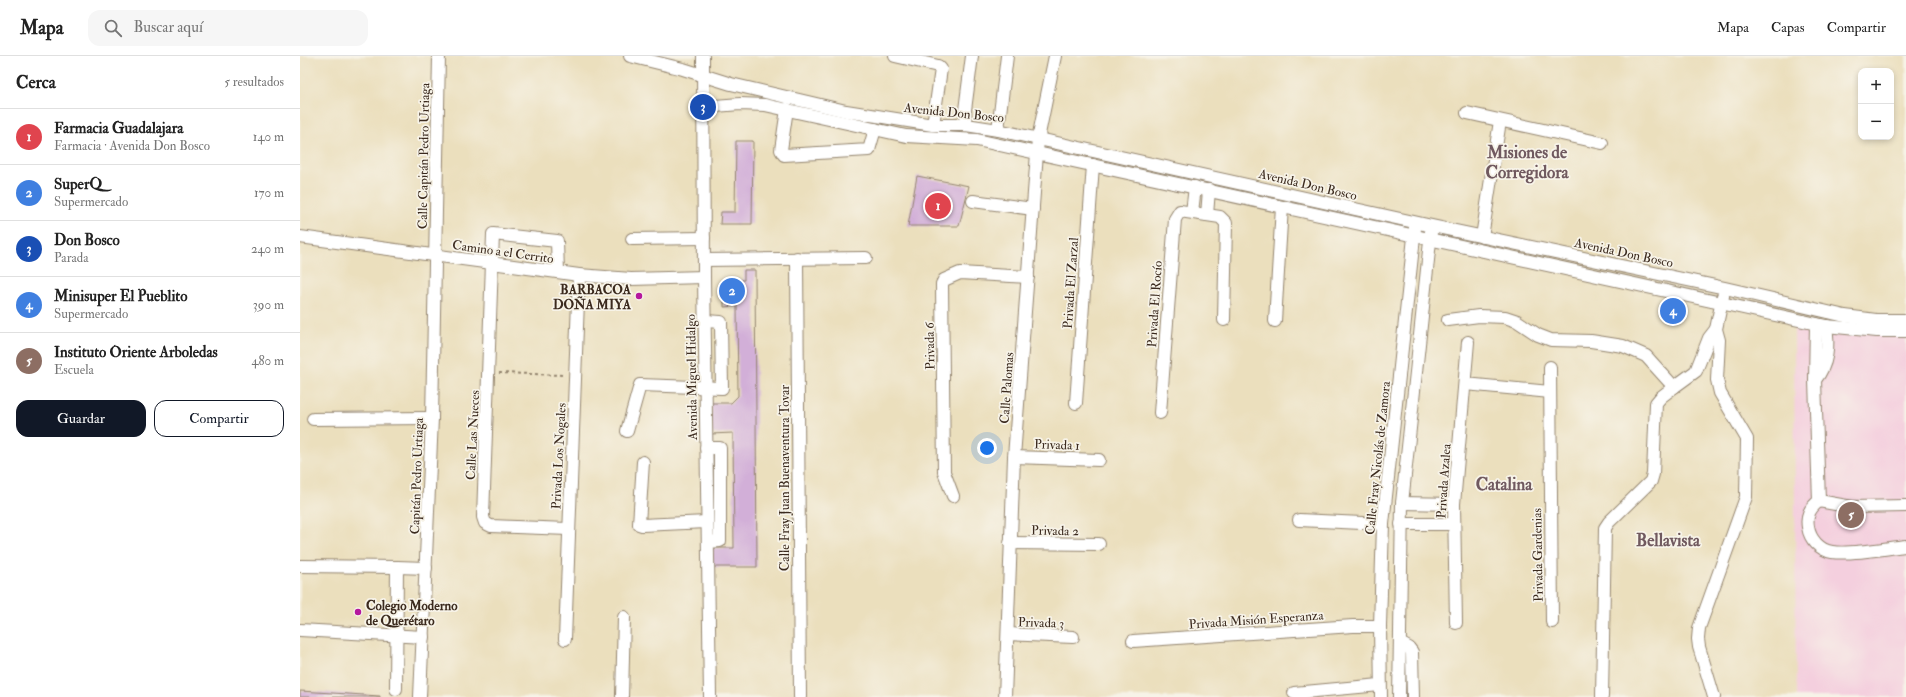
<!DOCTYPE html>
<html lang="es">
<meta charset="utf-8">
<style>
:root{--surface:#fff;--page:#f6f6f6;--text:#222;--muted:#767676;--line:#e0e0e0;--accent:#111827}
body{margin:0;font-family:"IM FELL Double Pica",serif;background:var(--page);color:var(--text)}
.controls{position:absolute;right:12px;top:12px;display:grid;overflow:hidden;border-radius:8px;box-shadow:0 2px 6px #0003}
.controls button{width:36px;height:36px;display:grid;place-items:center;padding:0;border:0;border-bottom:1px solid var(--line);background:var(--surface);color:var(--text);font:20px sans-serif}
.you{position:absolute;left:687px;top:392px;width:14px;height:14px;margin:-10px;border:3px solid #fff;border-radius:50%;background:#1a73e8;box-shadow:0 0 0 6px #1a73e833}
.badge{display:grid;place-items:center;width:26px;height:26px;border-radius:50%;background:var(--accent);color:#fff;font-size:13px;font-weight:700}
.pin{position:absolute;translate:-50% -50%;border:2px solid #fff;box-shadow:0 1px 4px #0006}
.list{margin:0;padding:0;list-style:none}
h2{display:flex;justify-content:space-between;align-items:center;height:52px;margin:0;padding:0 16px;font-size:17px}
h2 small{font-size:13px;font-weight:400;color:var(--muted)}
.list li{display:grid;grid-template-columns:26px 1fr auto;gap:12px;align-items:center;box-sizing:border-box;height:56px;padding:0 16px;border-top:1px solid var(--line)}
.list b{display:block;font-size:15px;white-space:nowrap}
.list p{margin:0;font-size:13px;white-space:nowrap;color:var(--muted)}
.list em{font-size:13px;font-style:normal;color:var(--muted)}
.actions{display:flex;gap:8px;padding:12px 16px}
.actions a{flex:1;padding:9px 0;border:1px solid var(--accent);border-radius:12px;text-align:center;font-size:14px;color:var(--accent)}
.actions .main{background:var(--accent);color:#fff}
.icon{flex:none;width:22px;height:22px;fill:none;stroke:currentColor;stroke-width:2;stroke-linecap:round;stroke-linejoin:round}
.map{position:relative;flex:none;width:1606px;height:641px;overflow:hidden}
header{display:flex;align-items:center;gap:24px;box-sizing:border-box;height:56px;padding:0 20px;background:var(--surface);border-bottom:1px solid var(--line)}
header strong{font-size:19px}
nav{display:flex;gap:22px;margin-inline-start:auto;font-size:14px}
.search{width:280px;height:36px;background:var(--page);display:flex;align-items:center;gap:10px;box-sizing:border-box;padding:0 14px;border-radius:12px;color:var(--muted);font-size:15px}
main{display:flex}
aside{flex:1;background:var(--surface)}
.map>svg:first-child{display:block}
.built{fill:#f4cfde}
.building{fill:#d2afd8}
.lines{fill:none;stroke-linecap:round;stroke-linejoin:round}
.minor-casing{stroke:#93846e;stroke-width:14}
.path{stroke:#93846e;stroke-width:2;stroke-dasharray:3 3;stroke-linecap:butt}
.minor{stroke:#fff;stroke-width:12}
.poi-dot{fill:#b5179e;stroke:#f7f3e8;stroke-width:1.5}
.labels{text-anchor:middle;stroke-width:3.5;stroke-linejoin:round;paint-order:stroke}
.street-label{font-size:13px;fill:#3b2a1e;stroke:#f7f3e8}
.poi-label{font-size:13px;font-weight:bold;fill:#3b2a1e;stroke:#f7f3e8;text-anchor:end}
.district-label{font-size:17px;font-weight:bold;fill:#70595f;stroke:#f7f3e8}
</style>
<header>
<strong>Mapa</strong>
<div class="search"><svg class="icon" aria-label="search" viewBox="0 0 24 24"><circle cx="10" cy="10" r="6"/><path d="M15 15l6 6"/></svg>Buscar aquí</div>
<nav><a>Mapa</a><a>Capas</a><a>Compartir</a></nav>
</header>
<main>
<aside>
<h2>Cerca<small>5 resultados</small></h2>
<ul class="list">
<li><span class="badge" style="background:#e0444e">1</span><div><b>Farmacia Guadalajara</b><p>Farmacia · Avenida Don Bosco</p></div><em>140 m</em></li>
<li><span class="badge" style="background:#3f7fe0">2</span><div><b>SuperQ</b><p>Supermercado</p></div><em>170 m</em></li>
<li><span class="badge" style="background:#1a4fb4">3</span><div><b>Don Bosco</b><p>Parada</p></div><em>240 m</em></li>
<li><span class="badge" style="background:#3f7fe0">4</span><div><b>Minisuper El Pueblito</b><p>Supermercado</p></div><em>390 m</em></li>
<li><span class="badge" style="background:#8d6e63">5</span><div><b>Instituto Oriente Arboledas</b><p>Escuela</p></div><em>480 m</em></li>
</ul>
<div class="actions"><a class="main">Guardar</a><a>Compartir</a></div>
</aside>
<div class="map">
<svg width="1606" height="641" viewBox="0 0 1606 641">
<rect width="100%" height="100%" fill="#f7f3e8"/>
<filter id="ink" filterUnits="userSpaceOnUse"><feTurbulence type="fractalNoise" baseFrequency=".025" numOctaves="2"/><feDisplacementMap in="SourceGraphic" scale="8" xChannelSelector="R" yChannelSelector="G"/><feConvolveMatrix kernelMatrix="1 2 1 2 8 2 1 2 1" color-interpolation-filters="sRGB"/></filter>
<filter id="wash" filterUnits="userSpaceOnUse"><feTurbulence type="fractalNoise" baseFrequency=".012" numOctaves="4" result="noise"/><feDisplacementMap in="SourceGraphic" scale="16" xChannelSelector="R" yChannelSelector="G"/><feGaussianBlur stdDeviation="0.9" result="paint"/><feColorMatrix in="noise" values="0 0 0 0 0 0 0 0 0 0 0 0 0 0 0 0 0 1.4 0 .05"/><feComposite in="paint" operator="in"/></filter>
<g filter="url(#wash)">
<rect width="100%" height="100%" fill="#ebdfbd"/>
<!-- built -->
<path class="built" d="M1494,267L1606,277V641H1496Z"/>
<g id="blocks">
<!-- building -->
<g class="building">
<path d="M436,85H453L452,168H420L421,156H435Z"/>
<path d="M617,120L669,130L659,170H608Z"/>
<path d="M444,214H455L457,511H409V492H434L433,377L411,378V347H431L438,340L437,250L424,251V224H444Z"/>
<path d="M0,635L80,640V641H0Z"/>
</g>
</g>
</g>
<g filter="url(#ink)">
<use href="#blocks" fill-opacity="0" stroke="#93846e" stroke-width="1"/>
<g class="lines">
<defs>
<g id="minor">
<path d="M330,0L383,13L431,28L546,55L633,69H666L698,74L1132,170L1425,232L1545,260L1576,264H1606"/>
<path d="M403,0L404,221L410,641"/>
<path d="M595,0L638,10L641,13L633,69"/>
<path d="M403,51L440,48L465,49L606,80L677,84C961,144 1243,210 1526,270L1577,275H1606"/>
<path d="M487,53L481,94L484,99L569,94L575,73"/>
<path d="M1167,57L1302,87"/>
<path d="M666,69L665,54L672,0"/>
<path d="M698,74L707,0"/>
<path d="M673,145L733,153"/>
<path d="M892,156L895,131"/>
<path d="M907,159L909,134"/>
<path d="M0,181L279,219L331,223L404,221"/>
<path d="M1182,181L1200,65"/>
<path d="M332,183L404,182"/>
<path d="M497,202L500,641"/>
<path d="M404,204L566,202"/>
<path d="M258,216L257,185L193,178L183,461L185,467L191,470L268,473"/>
<path d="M1148,264L1179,260L1205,261L1217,265L1238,279L1251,284L1291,285L1323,290L1346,300L1374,331L1396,315L1409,282L1416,273"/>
<path d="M975,265L982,151"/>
<path d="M1516,268L1515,324L1519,445"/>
<path d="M1250,311L1252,566"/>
<path d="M1515,324C1528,308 1529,290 1526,270"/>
<path d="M1165,328L1250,336"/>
<path d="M776,347L793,109"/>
<path d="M860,357L875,163L880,155L920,161L926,167L924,264"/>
<path d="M13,363L132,362"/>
<path d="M327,375L340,329L422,332L421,266L405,265"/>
<path d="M406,392H420V485L408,486"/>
<path d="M714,401L799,404"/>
<path d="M343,406L339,468L342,469L407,466"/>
<path d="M653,440L644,416L642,228L644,224L660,217L728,221"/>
<path d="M1519,445C1510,452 1506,459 1508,471C1510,484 1520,494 1532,496C1551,499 1586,492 1606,490"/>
<path d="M1519,445L1552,451L1606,450"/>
<path d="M1102,447L1154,448"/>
<path d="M999,464L1083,468"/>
<path d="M1101,468H1154"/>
<path d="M710,487L799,488"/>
<path d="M0,510L97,511"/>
<path d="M1156,567L1154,448L1168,286"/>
<path d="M0,574L123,581"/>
<path d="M708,578L773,581"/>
<path d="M265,583L279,219"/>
<path d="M833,585L1053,570H1080"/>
<path d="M1100,587L1109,592L1112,596L1113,641"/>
<path d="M96,633L97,511L126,512"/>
<path d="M994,637L1080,629"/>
<path d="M120,641L132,362L139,0"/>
<path d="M322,641L324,561"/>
<path d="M705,641L714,401L737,97L738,83L755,0"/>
<path d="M1081,641L1080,570L1083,468L1115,172"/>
<path d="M1099,641L1102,447L1131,176"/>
<path d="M1302,641L1305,472L1309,466L1351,425L1353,418L1356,347L1361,341L1374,331"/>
<path d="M1414,641L1399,591L1398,583L1399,572L1446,441L1447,383L1420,337L1417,324L1419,284L1416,273L1423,240"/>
</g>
</defs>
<!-- minor casing -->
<use href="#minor" class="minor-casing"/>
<!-- path -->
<path class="path" d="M199,317L264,319"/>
<!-- minor -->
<use href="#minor" class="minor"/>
</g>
</g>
<!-- markers -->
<g class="poi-dot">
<circle cx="339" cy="240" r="4"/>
<circle cx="58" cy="556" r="4"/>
</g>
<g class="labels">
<!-- street labels -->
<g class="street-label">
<text transform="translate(654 56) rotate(6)" y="5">Avenida Don Bosco</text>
<text transform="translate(123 100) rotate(-89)" y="5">Calle Capitán Pedro Urtiaga</text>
<text transform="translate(1008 128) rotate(13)" y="5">Avenida Don Bosco</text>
<text transform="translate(203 195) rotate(8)" y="5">Camino a el Cerrito</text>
<text transform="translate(1324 196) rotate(12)" y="5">Avenida Don Bosco</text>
<text transform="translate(770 227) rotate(-86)" y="5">Privada El Zarzal</text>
<text transform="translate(854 248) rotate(-86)" y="5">Privada El Rocío</text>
<text transform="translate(629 290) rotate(-91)" y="5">Privada 6</text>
<text transform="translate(391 321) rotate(-91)" y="5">Avenida Miguel Hidalgo</text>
<text transform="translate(706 332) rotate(-86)" y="5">Calle Palomas</text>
<text transform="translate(172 379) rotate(-87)" y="5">Calle Las Nueces</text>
<text transform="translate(757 388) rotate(2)" y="5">Privada 1</text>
<text transform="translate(258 400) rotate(-87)" y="5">Privada Los Nogales</text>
<text transform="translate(1077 402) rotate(-84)" y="5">Calle Fray Nicolás de Zamora</text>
<text transform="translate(116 420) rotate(-88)" y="5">Capitán Pedro Urtiaga</text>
<text transform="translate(484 422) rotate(-90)" y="5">Calle Fray Juan Buenaventura Tovar</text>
<text transform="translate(1143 425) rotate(-86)" y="5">Privada Azalea</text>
<text transform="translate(755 474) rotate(1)" y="5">Privada 2</text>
<text transform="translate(1237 499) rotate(-91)" y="5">Privada Gardenias</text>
<text transform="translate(956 563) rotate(-4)" y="5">Privada Misión Esperanza</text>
<text transform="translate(741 566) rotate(2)" y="5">Privada 3</text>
</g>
<!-- poi labels -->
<g class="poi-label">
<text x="331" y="238">BARBACOA<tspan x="331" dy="15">DOÑA MIYA</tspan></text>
<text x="66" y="554" text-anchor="start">Colegio Moderno<tspan x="66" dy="15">de Querétaro</tspan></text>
</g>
<!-- district labels -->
<g class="district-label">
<text x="1227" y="102">Misiones de<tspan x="1227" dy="20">Corregidora</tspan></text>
<text x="1204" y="434">Catalina</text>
<text x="1368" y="490">Bellavista</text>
</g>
</g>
</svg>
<div class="controls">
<button>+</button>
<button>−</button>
</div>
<div class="you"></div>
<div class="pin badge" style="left:638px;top:150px;background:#e0444e">1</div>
<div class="pin badge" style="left:432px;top:235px;background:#3f7fe0">2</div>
<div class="pin badge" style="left:403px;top:51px;background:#1a4fb4">3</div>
<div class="pin badge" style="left:1373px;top:255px;background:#3f7fe0">4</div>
<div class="pin badge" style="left:1551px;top:459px;background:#8d6e63">5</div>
</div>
</main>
